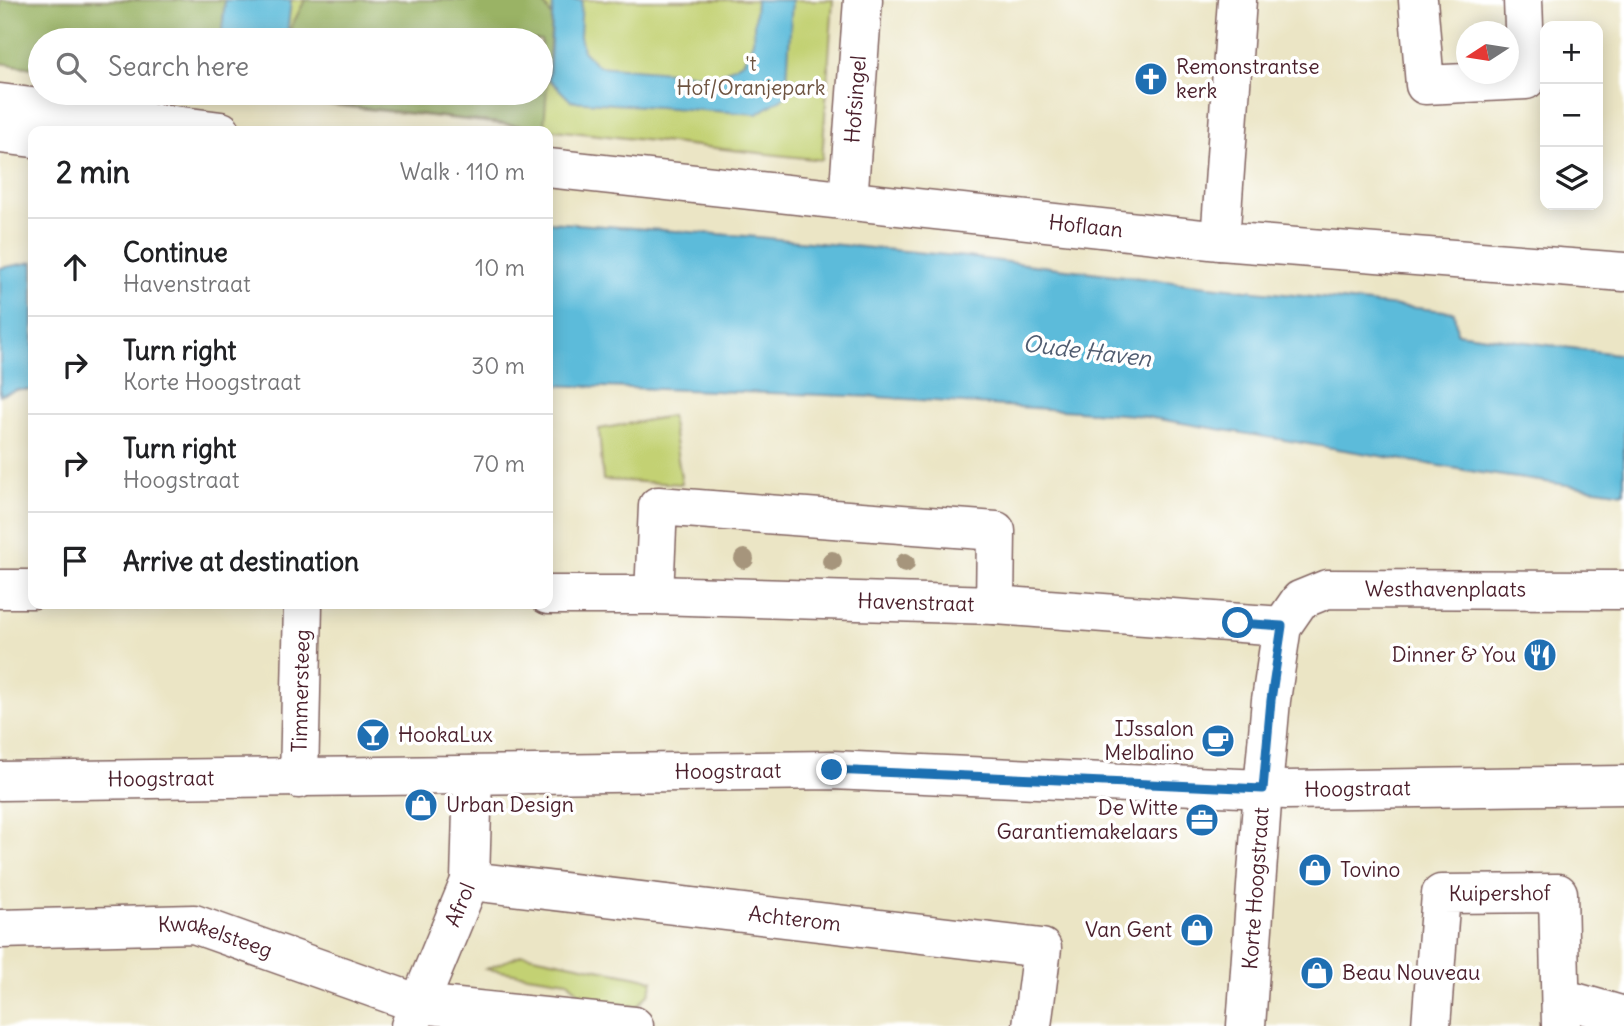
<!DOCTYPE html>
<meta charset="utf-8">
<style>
:root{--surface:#fff;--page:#f2f2f2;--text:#202124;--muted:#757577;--line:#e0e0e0}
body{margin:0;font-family:Delius,sans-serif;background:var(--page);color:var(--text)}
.controls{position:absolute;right:21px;top:21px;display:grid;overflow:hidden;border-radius:14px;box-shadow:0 4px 18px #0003}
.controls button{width:63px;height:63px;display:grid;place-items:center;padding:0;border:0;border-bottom:2px solid var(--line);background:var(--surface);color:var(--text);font:35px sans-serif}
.compass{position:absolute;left:1456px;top:21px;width:63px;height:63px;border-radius:50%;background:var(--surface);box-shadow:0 4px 18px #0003;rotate:258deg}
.stop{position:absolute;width:21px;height:21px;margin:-16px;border:5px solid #1f6fb2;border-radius:50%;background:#fff}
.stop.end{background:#1f6fb2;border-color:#fff;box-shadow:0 2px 7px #0008}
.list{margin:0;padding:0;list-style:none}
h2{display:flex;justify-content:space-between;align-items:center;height:91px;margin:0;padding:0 28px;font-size:30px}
h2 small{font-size:23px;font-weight:400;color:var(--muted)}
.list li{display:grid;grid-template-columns:46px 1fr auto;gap:21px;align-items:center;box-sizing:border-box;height:98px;padding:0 28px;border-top:2px solid var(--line)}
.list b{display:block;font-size:26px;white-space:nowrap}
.list p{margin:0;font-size:23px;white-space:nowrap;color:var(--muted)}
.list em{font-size:23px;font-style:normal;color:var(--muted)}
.icon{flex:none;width:38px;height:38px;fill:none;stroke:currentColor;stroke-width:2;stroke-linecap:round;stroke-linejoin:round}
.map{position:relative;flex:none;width:1624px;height:1026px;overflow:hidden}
.search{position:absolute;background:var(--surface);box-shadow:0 4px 18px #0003;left:28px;top:28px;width:525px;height:77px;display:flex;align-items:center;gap:18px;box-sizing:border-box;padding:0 24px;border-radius:38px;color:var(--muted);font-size:26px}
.panel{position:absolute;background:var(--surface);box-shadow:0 4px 18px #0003;left:28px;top:126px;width:525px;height:483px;border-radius:14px}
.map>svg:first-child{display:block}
.green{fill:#c3d173;stroke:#86784f;stroke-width:2}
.forest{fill:#9ab365;stroke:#726948;stroke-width:2}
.water{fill:#5bbbda;stroke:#526d82;stroke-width:2}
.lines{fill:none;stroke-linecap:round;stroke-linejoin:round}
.minor-casing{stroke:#826461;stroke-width:41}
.minor{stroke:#fff;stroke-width:38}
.tree{fill:#a6957c}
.route{stroke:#1f6fb2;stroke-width:9}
.labels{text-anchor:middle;stroke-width:7;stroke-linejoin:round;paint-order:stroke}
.park-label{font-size:21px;fill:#6e5441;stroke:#fff}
.poi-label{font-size:21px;fill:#4a1f2b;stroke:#fff;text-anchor:start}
.street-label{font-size:21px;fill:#4a1f2b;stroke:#fff}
.water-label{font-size:23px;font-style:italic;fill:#515d71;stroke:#fff}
</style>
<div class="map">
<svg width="1624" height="1026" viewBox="0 0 1624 1026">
<rect width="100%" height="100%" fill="#fff"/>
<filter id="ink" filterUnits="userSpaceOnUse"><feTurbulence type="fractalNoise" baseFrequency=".0143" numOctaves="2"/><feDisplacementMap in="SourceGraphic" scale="14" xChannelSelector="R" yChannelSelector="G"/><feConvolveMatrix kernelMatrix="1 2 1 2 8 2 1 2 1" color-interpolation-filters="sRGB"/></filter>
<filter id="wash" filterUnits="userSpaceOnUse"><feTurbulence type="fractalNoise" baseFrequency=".00686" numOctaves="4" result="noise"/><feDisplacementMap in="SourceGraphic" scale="28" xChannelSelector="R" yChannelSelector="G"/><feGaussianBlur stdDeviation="1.57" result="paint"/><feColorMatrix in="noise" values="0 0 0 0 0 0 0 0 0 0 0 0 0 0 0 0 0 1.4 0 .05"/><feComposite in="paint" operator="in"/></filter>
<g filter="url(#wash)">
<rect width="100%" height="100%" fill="#ebe5c5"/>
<!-- green -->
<g class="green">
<path d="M0,0H833L822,160L224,93H541V40H40V69L0,63Z"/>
<path d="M671,416L682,484L603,480L599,429Z"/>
<path d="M523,954L653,980L650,992L637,1007L589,1003L568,981L486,969Z"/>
</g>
<!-- forest -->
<g class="forest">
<path d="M0,0H225L221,40H40V69L0,63Z"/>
<path d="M305,0H541L552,16L544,128L284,99L285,93H541V40H287V35Z"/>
</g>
<!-- water -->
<g class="water">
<path d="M225,0H291L287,35L222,33Z"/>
<path d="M553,0H582L580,36L583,51L598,66L717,76L744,61L753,41L756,0H792L786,96L757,114L571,101L549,79Z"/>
<path d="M548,222L746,236L967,257L1190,284L1454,312L1457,333L1624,355V493L1482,473L1134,415L877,397L548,385Z"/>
<path d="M33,262V390H17L0,395V268Z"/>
</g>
</g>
<g filter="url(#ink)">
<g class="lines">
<defs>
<g id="minor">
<path d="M1418,0L1425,85L1526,80L1523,0"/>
<path d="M0,103L221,131"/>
<path d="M0,134L33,138"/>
<path id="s1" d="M548,168L1220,241L1624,272"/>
<path id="s2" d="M848,201L863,0"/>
<path d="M1220,241L1237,0"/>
<path d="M0,589H33"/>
<path id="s3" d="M548,595H654L995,605L1282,626"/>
<path d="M654,595L658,506L996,531L995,605"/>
<path id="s4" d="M299,779L303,604"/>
<path id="s5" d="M0,781L832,770L1287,790L1624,785"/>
<path id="s6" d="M470,881L1042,948L1032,1026"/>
<path id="s7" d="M0,929L194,924L419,1004L634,1026"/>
<path d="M1561,998L1624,1016"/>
<path id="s8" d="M410,1026L470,881L473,775"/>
<path id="s9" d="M1246,1026L1263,789L1271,700L1282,626L1300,600L1327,589L1624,590"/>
<path id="s10" d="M1431,1026L1441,894L1558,893L1561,1026"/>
</g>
</defs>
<!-- minor casing -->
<use href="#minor" class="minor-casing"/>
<!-- minor -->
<use href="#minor" class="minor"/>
</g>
<!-- trees -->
<g class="tree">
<circle cx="744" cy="559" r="10"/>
<circle cx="832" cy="561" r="10"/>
<circle cx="905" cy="563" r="10"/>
</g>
</g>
<g class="lines" filter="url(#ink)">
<!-- route -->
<path class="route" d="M832,770L1263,789L1271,700L1282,626L1238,623"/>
</g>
<!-- icons -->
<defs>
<symbol id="church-disc" viewBox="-11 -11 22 22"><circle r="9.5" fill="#1f6fb2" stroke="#fff"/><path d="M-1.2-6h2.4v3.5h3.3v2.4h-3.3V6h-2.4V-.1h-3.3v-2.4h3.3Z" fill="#fff"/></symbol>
<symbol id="restaurant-disc" viewBox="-11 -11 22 22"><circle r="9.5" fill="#1f6fb2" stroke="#fff"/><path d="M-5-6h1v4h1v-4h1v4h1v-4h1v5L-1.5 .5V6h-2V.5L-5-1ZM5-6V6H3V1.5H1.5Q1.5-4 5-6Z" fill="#fff"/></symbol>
<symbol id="bar-disc" viewBox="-11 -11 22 22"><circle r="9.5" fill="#1f6fb2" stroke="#fff"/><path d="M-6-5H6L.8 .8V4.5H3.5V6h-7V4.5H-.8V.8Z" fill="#fff"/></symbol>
<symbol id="cafe-disc" viewBox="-11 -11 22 22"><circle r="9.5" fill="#1f6fb2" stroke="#fff"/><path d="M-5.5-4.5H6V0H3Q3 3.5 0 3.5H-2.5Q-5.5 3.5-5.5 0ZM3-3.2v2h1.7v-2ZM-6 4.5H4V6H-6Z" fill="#fff"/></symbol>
<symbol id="shop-disc" viewBox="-11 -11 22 22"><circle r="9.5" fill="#1f6fb2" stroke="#fff"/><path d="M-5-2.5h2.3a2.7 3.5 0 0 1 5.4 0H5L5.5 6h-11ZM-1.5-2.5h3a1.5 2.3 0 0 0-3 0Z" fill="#fff"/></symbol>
<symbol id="office-disc" viewBox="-11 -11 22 22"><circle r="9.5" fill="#1f6fb2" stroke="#fff"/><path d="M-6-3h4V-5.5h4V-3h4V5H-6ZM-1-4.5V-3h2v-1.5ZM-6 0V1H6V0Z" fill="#fff"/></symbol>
</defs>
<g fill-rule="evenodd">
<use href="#church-disc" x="1132" y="60" width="38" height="38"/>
<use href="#restaurant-disc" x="1521" y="636" width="38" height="38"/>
<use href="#bar-disc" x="354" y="716" width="38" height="38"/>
<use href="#cafe-disc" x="1199" y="722" width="38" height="38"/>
<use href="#shop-disc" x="402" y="786" width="38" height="38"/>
<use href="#office-disc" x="1183" y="801" width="38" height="38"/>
<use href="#shop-disc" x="1296" y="851" width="38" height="38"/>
<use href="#shop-disc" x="1178" y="911" width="38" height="38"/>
<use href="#shop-disc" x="1298" y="954" width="38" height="38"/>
</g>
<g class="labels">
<!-- park labels -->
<g class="park-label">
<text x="751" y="71">'t<tspan x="751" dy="24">Hof/Oranjepark</tspan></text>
</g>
<!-- poi labels -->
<g class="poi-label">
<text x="1176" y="74">Remonstrantse<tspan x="1176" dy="24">kerk</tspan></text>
<text x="1516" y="662" text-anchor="end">Dinner &amp; You</text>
<text x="1194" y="736" text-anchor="end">IJssalon<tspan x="1194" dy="24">Melbalino</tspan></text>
<text x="398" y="742">HookaLux</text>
<text x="446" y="812">Urban Design</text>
<text x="1178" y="815" text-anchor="end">De Witte<tspan x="1178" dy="24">Garantiemakelaars</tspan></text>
<text x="1340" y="877">Tovino</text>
<text x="1172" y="937" text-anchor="end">Van Gent</text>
<text x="1342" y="980">Beau Nouveau</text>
</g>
<!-- street labels -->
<g class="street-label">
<text dy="7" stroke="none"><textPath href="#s2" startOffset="102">Hofsingel</textPath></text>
<text dy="7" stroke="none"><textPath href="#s1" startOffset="541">Hoflaan</textPath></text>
<text dy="7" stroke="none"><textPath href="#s9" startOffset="581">Westhavenplaats</textPath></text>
<text dy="7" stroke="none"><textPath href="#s3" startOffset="368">Havenstraat</textPath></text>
<text dy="7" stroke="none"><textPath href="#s4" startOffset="88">Timmersteeg</textPath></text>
<text dy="7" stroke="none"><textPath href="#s5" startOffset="728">Hoogstraat</textPath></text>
<text dy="7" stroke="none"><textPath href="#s5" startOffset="161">Hoogstraat</textPath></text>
<text dy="7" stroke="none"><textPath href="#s5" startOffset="1358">Hoogstraat</textPath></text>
<text dy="7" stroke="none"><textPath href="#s9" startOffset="138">Korte Hoogstraat</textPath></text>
<text dy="7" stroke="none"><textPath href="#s10" startOffset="191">Kuipershof</textPath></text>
<text dy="7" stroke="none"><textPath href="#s8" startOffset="131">Afrol</textPath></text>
<text dy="7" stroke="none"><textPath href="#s6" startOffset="327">Achterom</textPath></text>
<text dy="7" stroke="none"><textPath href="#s7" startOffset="217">Kwakelsteeg</textPath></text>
</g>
<!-- water labels -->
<g class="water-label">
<text transform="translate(1087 351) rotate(7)" y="8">Oude Haven</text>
</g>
</g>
</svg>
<div class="controls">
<button>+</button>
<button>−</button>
<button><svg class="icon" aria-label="layers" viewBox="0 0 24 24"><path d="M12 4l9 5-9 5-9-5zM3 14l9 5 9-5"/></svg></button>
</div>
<svg class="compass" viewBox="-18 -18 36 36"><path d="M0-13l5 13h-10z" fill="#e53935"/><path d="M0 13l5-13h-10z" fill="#757577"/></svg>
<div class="stop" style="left:1238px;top:623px"></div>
<div class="stop end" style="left:832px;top:770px"></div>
<div class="search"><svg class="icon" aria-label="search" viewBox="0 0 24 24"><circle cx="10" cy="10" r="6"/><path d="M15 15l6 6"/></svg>Search here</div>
<section class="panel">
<h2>2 min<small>Walk · 110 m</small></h2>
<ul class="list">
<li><svg class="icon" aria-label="ahead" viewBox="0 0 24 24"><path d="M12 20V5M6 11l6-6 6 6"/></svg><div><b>Continue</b><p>Havenstraat</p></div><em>10 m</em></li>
<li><svg class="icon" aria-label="right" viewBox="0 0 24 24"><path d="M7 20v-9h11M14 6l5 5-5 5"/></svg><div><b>Turn right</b><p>Korte Hoogstraat</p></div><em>30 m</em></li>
<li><svg class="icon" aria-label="right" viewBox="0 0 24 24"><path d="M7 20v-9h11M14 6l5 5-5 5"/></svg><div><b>Turn right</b><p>Hoogstraat</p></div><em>70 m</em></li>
<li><svg class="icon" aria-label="arrive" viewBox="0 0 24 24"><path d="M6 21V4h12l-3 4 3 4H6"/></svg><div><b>Arrive at destination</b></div></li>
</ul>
</section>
</div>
